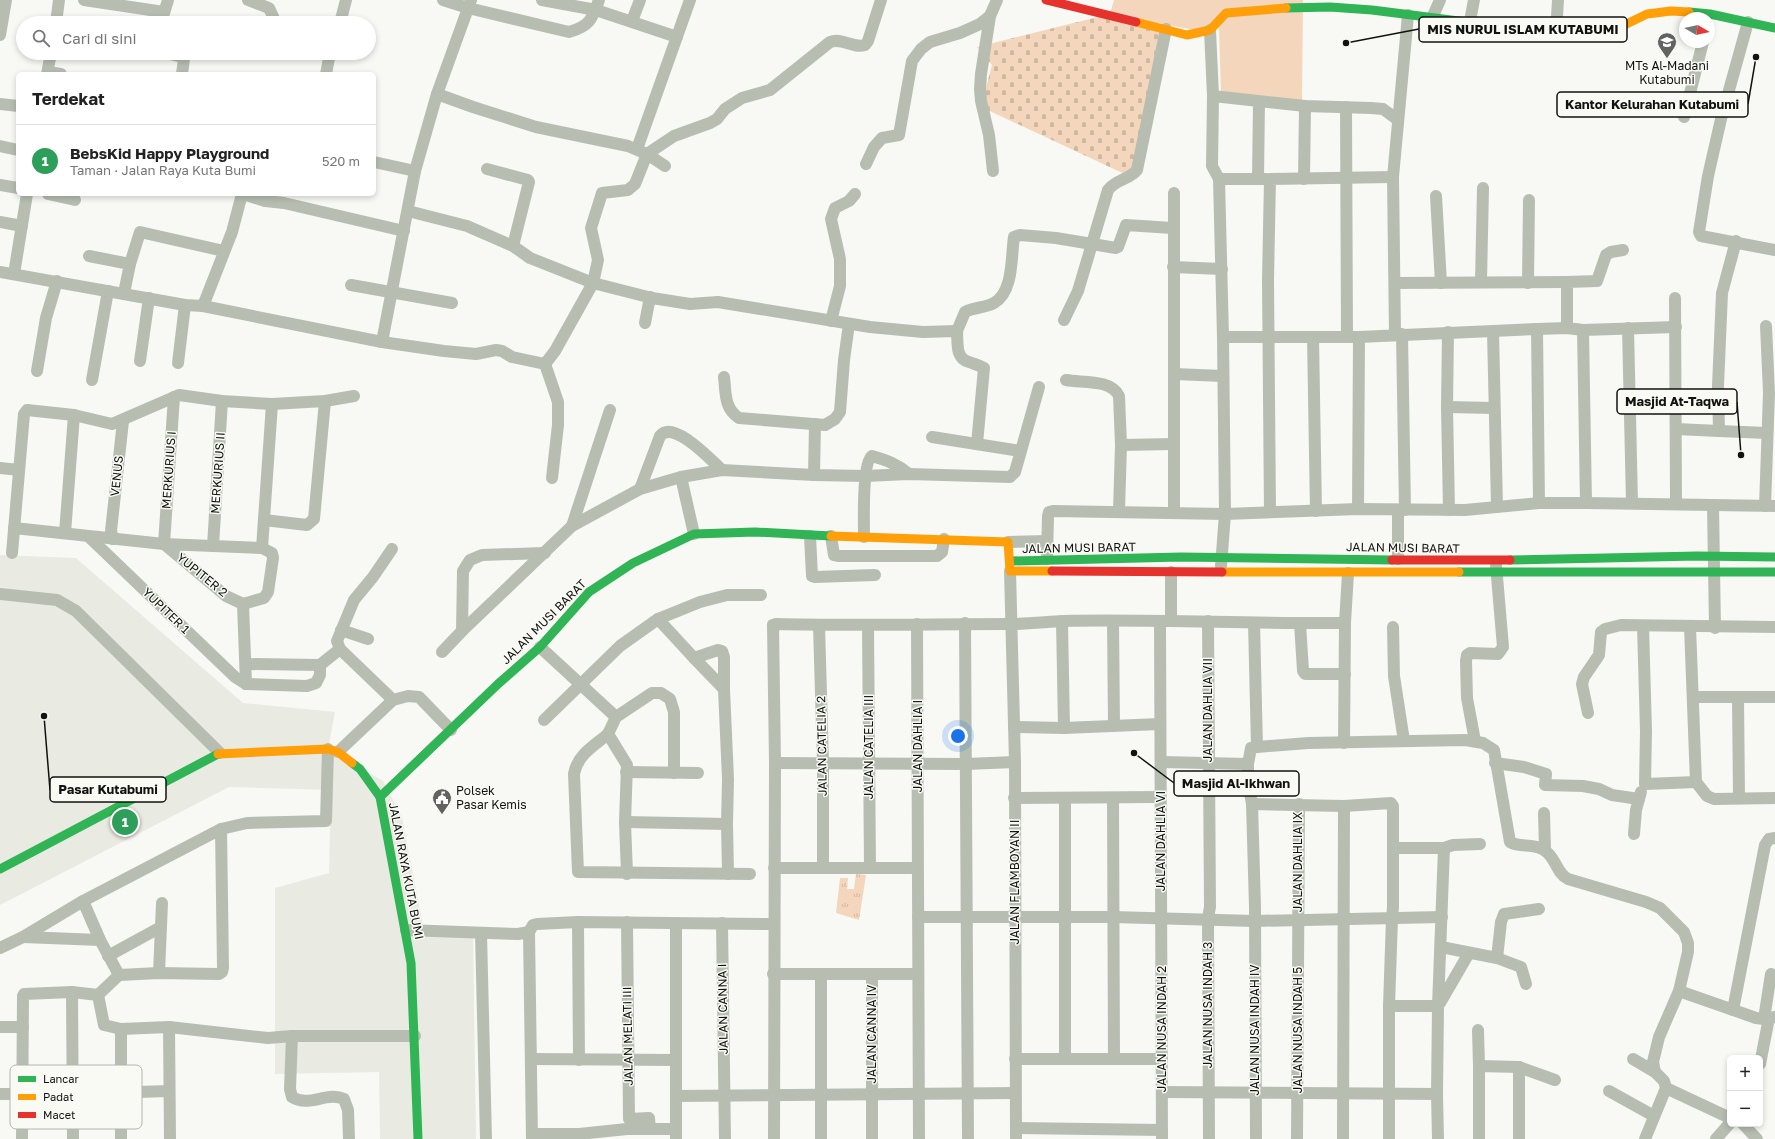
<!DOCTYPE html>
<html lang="id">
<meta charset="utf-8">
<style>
:root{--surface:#fff;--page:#f2f2f2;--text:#222;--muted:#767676;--line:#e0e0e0;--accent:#db2777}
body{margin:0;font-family:"Golos Text",sans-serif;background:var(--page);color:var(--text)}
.controls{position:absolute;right:12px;bottom:12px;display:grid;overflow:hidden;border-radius:6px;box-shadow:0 2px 6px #0003}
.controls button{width:36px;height:36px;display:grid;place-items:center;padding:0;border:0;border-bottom:1px solid var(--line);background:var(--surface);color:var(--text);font:20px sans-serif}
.compass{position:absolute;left:1679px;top:12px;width:36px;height:36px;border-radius:50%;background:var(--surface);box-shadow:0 2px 6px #0003;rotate:99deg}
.you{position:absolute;left:958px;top:736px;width:14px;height:14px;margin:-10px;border:3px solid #fff;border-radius:50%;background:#1a73e8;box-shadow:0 0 0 6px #1a73e833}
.badge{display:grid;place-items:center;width:26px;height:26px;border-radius:50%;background:var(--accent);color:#fff;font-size:13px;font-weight:700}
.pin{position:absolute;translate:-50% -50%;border:2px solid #fff;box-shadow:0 1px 4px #0006}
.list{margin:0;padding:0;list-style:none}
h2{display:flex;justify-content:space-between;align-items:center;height:52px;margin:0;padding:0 16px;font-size:17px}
h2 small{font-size:13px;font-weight:400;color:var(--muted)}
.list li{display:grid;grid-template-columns:26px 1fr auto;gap:12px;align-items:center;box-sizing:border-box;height:72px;padding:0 16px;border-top:1px solid var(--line)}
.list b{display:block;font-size:15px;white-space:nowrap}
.list p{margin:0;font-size:13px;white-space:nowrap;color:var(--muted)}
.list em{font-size:13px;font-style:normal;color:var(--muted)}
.icon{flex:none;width:22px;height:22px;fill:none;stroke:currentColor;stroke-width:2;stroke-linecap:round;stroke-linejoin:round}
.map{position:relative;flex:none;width:1775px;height:1139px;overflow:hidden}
.search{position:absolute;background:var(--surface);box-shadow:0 2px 6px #0003;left:16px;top:16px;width:360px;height:44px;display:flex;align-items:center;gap:10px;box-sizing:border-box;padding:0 14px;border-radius:22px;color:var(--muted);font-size:15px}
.panel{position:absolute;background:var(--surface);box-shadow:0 2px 6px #0003;left:16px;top:72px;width:360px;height:124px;border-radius:6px}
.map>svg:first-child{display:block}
.built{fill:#e9eae1}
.grass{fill:#f3d6bb}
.cemetery{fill:url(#cemetery-stones)}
.park{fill:url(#park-tufts)}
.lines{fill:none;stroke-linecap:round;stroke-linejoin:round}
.street{stroke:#b7beb1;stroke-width:12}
.fast{stroke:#30b455;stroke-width:9}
.slow{stroke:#ff9f0a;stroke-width:9}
.jam{stroke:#e5322d;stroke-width:9}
.labels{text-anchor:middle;stroke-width:3;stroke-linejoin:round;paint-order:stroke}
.poi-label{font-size:12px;fill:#121210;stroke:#f9faf4}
.street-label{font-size:12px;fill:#121210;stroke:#f9faf4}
.key{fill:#f9faf4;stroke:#b4b4b0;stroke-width:1}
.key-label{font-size:11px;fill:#121210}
.leader{fill:none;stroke:#121210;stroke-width:1.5}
.callout-dot{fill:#121210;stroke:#f9faf4;stroke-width:1.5}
.callout{fill:#f9faf4;stroke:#121210;stroke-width:1.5}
.callout-label{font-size:13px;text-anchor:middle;font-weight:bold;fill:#121210}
</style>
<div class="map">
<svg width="1775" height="1139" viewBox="0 0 1775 1139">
<defs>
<pattern id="cemetery-stones" width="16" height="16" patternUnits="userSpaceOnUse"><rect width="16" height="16" fill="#f3d6bb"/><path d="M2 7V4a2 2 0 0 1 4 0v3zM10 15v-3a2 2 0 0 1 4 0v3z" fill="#cfb7a0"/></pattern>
<pattern id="park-tufts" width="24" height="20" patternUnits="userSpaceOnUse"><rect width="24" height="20" fill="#f3d6bb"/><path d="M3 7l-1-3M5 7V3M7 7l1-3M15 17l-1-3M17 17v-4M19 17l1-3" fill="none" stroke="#cfb7a0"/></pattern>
</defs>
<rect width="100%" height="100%" fill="#f8f9f5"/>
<!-- built -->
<path class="built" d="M0,555L76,558L243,703L335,712L328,749L383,781L402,817L424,931L473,933L476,1139H380L379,1072L275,1074V888L329,873L331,790L229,787L0,905Z"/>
<!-- grass -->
<path class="grass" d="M1114,0H1303L1302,101L1221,94L1219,27L1200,31L1110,14Z"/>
<!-- cemetery -->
<path class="cemetery" d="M1110,14L1166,29L1131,177L981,107L992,65L977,47Z"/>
<!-- park -->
<path class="park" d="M856,874L866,875L859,920L836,913L840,878H848L847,889H854Z"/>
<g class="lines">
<!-- street -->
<g class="street">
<path d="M84,0L164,12"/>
<path d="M248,0L269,8L276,23"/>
<path d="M443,0L468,8L569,32C590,26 592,19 599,0"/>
<path d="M542,0L596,10L677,37"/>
<path d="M990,16L981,74L980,89L981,101L989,135L993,171"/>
<path d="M1432,18L1440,0"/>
<path d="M632,21L640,0"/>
<path d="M1470,21L1474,0"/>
<path d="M1748,22L1721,119L1708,176L1699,232L1701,236L1775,250"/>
<path d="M56,23L59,0"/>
<path d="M161,23L168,0"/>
<path d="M340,23L346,0"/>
<path d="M1210,30L1213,96L1212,166L1219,179L1223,337L1225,514L1221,566"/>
<path d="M1556,33L1558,0"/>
<path d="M0,35L6,0"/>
<path d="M166,53L182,57L184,59L182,74"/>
<path d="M48,72L61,74"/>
<path d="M47,74L51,53"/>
<path d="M326,74L330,53"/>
<path d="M437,94L473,107L536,127L628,146L647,154L665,166"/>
<path d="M1213,96L1305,106L1371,108L1383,109L1398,120"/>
<path d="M0,104L18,106"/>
<path d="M1346,107L1347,337"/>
<path d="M1684,117L1703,42"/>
<path d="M0,146L18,150"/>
<path d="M637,149L690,0"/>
<path d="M374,162L415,171"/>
<path d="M866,164L874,147L882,138L899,135L912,61L921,49L930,42L960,33L980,24L990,16L997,0"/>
<path d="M487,169L528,180L529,182L513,246"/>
<path d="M1219,179H1266"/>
<path d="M1258,179L1259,102"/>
<path d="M1304,179L1305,106"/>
<path d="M0,185L18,188"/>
<path d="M1174,193V512"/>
<path d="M48,194L75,200"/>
<path d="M243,194L265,201L284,203L404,231"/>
<path d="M1436,196L1441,283"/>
<path d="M408,211L467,226L513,246L530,258L593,283L652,298L690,304L718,302L870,327L923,332L957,331C958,343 955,358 969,362C974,364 979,365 984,368L977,444"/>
<path d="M0,222L22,226"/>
<path d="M1736,241L1722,293L1718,386L1719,431L1767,433"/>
<path d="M89,256L130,264L124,293"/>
<path d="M130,264L140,232L224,251"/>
<path d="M1173,267L1222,269"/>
<path d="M0,272L185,305L203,306L382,342L444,351L476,354L496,350L502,351L512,357L545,364"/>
<path d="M14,274L27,194"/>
<path d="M1481,282L1483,188"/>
<path d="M1395,283L1567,282"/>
<path d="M1528,283L1529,200"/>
<path d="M351,285L452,303"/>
<path d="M1675,298L1676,504"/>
<path d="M203,306L232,232L242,194"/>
<path d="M1064,320L1078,291L1108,190C1116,179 1129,180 1137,170L1166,29"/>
<path d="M831,321L840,286V259L831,219L835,208L849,201L855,194"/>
<path d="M645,323L650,297"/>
<path d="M1567,328V282L1597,281L1606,255L1611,252L1623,250"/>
<path d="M1628,328L1632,503"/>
<path d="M1537,329L1539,503"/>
<path d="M1583,330L1586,503"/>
<path d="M957,331L965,312C974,307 985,308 994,303C1014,292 1011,255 1014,237L1020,235L1056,238L1116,248L1118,247L1126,225L1172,228"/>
<path d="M1493,331L1497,507"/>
<path d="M1448,332L1447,407L1449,510"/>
<path d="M1395,334L1393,177L1408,15"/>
<path d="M1402,334L1405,510"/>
<path d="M1223,337H1359L1537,329L1567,328L1583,330L1676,327"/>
<path d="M1313,337L1316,511"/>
<path d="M382,342L415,171L437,94L471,0"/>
<path d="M140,361L149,298"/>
<path d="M178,363L185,305"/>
<path d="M545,364L555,351L593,283L598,260L591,228L602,193L628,190L635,184L647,154L674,136L710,123L717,119L725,109L742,98L770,90L830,42C842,37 853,49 865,45L868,41L881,0"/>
<path d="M545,364L558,402V425L552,478"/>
<path d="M37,371L46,318L57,281"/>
<path d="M1174,374L1223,376"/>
<path d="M724,377C726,394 724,408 739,418L825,425L835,419L840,412L844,360L849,324"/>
<path d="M92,380L108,291"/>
<path d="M1066,380C1082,383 1111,379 1119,396L1121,445L1119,511"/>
<path d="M174,397L164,544L226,596L243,604"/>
<path d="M1447,407L1494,408"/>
<path d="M815,424L814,475L865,476L909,474L1010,477L1015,472L1039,387"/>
<path d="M1676,429L1719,431"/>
<path d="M932,437L1020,451"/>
<path d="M1121,445L1174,444"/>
<path d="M0,468L19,470"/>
<path d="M681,477L694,534"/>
<path d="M640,489L660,436C673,419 711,460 722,470"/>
<path d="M1713,506L1715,628"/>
<path d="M1765,506L1769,393L1766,326"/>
<path d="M1358,509L1359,337"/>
<path d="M1270,512L1268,280L1270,179L1393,177"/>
<path d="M264,520L307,525L314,519L325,401"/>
<path d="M572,526L610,410"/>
<path d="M14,528L164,544L262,548L272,553L273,558L268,592L264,598L243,604"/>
<path d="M65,533L74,415"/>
<path d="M88,536L235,677L246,684"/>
<path d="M810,536L812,576L815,577L875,575"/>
<path d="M831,536L834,555L839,556H937L942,552L944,539"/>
<path d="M864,537C864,523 862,463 872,456C886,460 897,464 909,474"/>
<path d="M113,539L111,531L123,421"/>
<path d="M1008,542L1047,541"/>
<path d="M213,546L222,401"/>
<path d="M262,548L272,404"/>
<path d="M392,549L373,577L354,600L337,641L340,649L393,700"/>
<path d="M12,553L24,414L27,410L74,415L112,424L179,395L222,401L272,404L325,401L354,396"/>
<path d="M1047,559L1048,516L1049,512L1053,511L1225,514L1358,509L1465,510L1539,503H1586L1775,506"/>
<path d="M1398,559V510"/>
<path d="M1010,571L1015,762L1016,1139"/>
<path d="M1171,572V621"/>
<path d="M0,594L57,600L76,611L220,753"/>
<path d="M243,604L246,684"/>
<path d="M658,619L700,602L727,595H761"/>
<path d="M1062,621L1064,728"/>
<path d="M1113,621L1114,725"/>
<path d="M1160,621L1162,1139"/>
<path d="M1208,621L1210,907L1208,918L1209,1139"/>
<path d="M965,623L968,1139"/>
<path d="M1254,623L1257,747"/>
<path d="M1300,623L1303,671L1305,674H1345"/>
<path d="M917,624L919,1139"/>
<path d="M819,625L823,763V868"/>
<path d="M868,625L870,868"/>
<path d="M1643,626L1646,731L1645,784L1696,782"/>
<path d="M1393,627L1394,676L1404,741"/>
<path d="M1690,627L1696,782L1707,796L1714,799L1775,798"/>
<path d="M341,630L368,639"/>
<path d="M462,631L463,571L470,560L482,555L545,553"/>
<path d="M540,647L616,717"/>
<path d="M442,652L462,631L572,526L640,489L681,477L722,470L814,475"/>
<path d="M246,664L320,665L340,649"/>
<path d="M246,684L307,686L316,683L320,675V665"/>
<path d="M724,689L694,658L718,650L722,651L724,657V689L728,779L727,824L728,874"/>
<path d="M1694,697H1775"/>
<path d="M1738,697L1739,797"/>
<path d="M1588,713L1582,684L1584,677L1599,655L1601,632L1605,629L1621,625L1775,627"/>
<path d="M544,720L620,646L658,619L694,658"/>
<path d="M1014,727L1064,728L1160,724"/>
<path d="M608,734C594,746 577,755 574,774L578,872L750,874"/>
<path d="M1475,741L1467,698L1466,661L1467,655L1470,653L1498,654L1503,647L1496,565"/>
<path d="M1344,743L1345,623L1348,573"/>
<path d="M338,752L393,700L408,696L419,697L451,730"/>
<path d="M1161,762L1248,764"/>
<path d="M775,763L966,764L1015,762"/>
<path d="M1495,763L1524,767L1546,774L1545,785L1583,786L1599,789L1612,795L1639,799"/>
<path d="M626,772L698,773"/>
<path d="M1014,798L1160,797"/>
<path d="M1065,798V1059"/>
<path d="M1113,798L1114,1059"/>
<path d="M1252,804L1344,806L1391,803L1393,806V907L1392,918L1389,1006V1139"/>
<path d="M1544,813L1545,850"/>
<path d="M625,822L727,824"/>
<path d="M1634,834L1636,810L1641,792"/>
<path d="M1394,848H1444L1453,845L1480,844"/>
<path d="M774,868H917"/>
<path d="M627,874L625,822L627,765L608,734L616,717L652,693H661L670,699L674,712V773"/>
<path d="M83,901L100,940L119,975L159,973L219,974L222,972L223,968L221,829"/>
<path d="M918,917H1113L1254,921L1442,917"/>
<path d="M578,922L579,1060"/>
<path d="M627,922L629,1119L649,1118L650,1129"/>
<path d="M676,923V1139"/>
<path d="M722,923L725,1139"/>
<path d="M406,930L518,934L529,932L533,925L537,924L578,922L774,924"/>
<path d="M529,932L532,1139"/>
<path d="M481,933L486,1139"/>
<path d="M23,937L100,940"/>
<path d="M1441,947L1497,958L1501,922L1504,914L1539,909"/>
<path d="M0,948L23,937L83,901L221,829L247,823L326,821L328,749"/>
<path d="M108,956L161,927"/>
<path d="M1497,958L1521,967L1526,984"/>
<path d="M159,973L162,903"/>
<path d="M773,974H918"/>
<path d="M821,974V1139"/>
<path d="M872,974V1139"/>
<path d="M1679,991L1756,1018L1764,1019L1775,1017"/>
<path d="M72,992L73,1139"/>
<path d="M98,995L119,975"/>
<path d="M1440,1003L1469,953"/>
<path d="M1389,1006H1438"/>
<path d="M1733,1010L1765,845L1769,839L1775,838"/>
<path d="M1764,1019L1771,974"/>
<path d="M0,1027H23"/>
<path d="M169,1027L170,1139"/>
<path d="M1478,1030L1479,1066"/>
<path d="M292,1036L290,1089L292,1097C309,1108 327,1091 344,1099L348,1110L349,1139"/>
<path d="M531,1059L676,1060"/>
<path d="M1015,1059H1162"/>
<path d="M1633,1059L1655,1072"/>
<path d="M1760,1064L1769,1018"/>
<path d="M1519,1067V1139"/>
<path d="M1666,1088L1730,1118"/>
<path d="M1609,1091L1654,1116"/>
<path d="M1162,1092L1437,1094"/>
<path d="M0,1094H72L169,1091"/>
<path d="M676,1096L1015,1093"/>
<path d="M1743,1124L1757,1139"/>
<path d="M1016,1128L1162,1130"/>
<path d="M532,1134H579L627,1129H676"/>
<path d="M22,1139L23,996L24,994L72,992L98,995L104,1025L121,1029L169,1027L268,1038L292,1036H415"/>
<path d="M121,1139V1029"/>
<path d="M774,1139L775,763L773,625L776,624C854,626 932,624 1009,624C1027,624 1045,622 1064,621C1157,619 1251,624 1345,623"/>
<path d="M1256,1139L1255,907L1252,804L1248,783V764L1251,748L1257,747L1308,743L1465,740L1483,743L1494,750L1510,842C1520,848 1534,843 1544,850C1556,857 1556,873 1568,879L1646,902L1660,908L1684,932L1688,943V952L1679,991L1659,1037L1653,1062L1655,1072L1664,1081L1666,1088L1645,1139"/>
<path d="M1297,1139L1299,804"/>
<path d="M1343,1139L1344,806"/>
<path d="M1438,1139L1437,1094L1438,1006L1444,848"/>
<path d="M1479,1139V1066L1519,1067L1555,1080"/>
<path d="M1716,1139L1730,1123"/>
</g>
<!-- fast -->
<g class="fast">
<path d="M1286,8L1330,7L1372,10L1546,32"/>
<path d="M1689,12L1710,14L1775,28"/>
<path d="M1510,560L1697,556L1775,557"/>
<path d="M1011,561L1181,557L1392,560"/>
<path d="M1459,572H1775"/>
<path d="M352,763L360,769L380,797L411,963L418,1139"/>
<path d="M380,797L498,684L540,647L589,592L633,563L694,534L755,532L831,536"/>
<path d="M0,869L218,754"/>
</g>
<!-- slow -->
<g class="slow">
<path d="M1136,22L1187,35L1210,30L1226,13L1286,8"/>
<path d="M1546,32L1587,34L1610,32L1647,14L1671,11L1689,12"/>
<path d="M831,536L1008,542L1010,571H1052"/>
<path d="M1222,572H1459"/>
<path d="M218,754L328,749L338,752L352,763"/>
</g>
<!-- jam -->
<g class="jam">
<path d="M1046,0L1136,22"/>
<path d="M1392,560H1510"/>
<path d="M1052,571L1222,572"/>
</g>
</g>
<!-- icons -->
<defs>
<symbol id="school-pin" viewBox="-11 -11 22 30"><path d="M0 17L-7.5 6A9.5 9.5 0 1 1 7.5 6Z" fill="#626360" stroke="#f9faf4"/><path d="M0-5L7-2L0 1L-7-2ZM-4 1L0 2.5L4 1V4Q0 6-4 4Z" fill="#fff"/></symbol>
<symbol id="civic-pin" viewBox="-11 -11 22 30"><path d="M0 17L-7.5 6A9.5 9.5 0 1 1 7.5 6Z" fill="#626360" stroke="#f9faf4"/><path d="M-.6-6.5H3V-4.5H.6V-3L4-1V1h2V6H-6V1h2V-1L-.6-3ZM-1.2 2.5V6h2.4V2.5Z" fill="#fff"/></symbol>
</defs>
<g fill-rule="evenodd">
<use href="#school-pin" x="1656" y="31" width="22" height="30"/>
<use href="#civic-pin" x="431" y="787" width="22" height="30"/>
</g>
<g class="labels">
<!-- poi labels -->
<g class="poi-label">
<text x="1667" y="70">MTs Al-Madani<tspan x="1667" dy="14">Kutabumi</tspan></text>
<text x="456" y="795" text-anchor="start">Polsek<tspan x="456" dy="14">Pasar Kemis</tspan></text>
</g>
<!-- street labels -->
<g class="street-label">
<text transform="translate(169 470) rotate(-86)" y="4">MERKURIUS I</text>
<text transform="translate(218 473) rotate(-86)" y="4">MERKURIUS II</text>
<text transform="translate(117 476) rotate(-84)" y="4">VENUS</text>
<text transform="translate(1079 548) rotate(-1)" y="4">JALAN MUSI BARAT</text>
<text transform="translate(1403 548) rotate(1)" y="4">JALAN MUSI BARAT</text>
<text transform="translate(202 575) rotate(39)" y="4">YUPITER 2</text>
<text transform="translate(166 611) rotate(44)" y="4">YUPITER 1</text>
<text transform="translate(544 622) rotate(-45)" y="4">JALAN MUSI BARAT</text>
<text transform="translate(1208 710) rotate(-90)" y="4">JALAN DAHLIA VII</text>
<text transform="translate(822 746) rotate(-91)" y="4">JALAN CATELIA 2</text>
<text transform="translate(918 746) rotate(-90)" y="4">JALAN DAHLIA I</text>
<text transform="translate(869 747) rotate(-90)" y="4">JALAN CATELIA III</text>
<text transform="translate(1161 841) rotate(-90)" y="4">JALAN DAHLIA VI</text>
<text transform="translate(1298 862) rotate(-90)" y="4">JALAN DAHLIA IX</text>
<text transform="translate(406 871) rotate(79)" y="4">JALAN RAYA KUTA BUMI</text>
<text transform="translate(1015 882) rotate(-90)" y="4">JALAN FLAMBOYAN II</text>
<text transform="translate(1208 1005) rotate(-90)" y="4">JALAN NUSA INDAH 3</text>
<text transform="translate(723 1009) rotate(-91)" y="4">JALAN CANNA I</text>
<text transform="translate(1162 1029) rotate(-90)" y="4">JALAN NUSA INDAH 2</text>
<text transform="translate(1255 1030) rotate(-90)" y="4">JALAN NUSA INDAH IV</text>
<text transform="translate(1298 1030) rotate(-90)" y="4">JALAN NUSA INDAH 5</text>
<text transform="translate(872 1034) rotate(-90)" y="4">JALAN CANNA IV</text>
<text transform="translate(628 1036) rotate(-91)" y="4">JALAN MELATI III</text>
</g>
</g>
<!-- legend -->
<rect x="10" y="1065" width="132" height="64" rx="6" class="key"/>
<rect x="18" y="1076" width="18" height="6" fill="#30b455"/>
<rect x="18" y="1094" width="18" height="6" fill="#ff9f0a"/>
<rect x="18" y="1112" width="18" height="6" fill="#e5322d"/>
<g class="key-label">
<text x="43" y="1083">Lancar</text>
<text x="43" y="1101">Padat</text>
<text x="43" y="1119">Macet</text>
</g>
<!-- callouts -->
<path class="leader" d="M1346 43L1419 29M1756 57L1748 104M1741 455L1737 402M1134 753L1174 783M44 716L50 790"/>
<g class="callout-dot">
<circle cx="1346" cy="43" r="4"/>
<circle cx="1756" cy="57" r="4"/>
<circle cx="1741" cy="455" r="4"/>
<circle cx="1134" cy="753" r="4"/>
<circle cx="44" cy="716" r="4"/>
</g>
<g class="callout">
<rect x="1419" y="17" width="208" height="25" rx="4"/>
<rect x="1557" y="92" width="191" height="25" rx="4"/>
<rect x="1617" y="389" width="120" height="25" rx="4"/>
<rect x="1174" y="771" width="125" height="25" rx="4"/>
<rect x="50" y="777" width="116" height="25" rx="4"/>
</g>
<g class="callout-label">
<text x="1523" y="34">MIS NURUL ISLAM KUTABUMI</text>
<text x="1652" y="109">Kantor Kelurahan Kutabumi</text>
<text x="1677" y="406">Masjid At-Taqwa</text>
<text x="1236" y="788">Masjid Al-Ikhwan</text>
<text x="108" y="794">Pasar Kutabumi</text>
</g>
</svg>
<div class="controls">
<button>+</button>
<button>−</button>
</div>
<svg class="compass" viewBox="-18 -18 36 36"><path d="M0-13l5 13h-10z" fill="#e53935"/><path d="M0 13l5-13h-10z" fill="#767676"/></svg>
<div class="you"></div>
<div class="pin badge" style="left:125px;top:822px;background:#2e9e5b">1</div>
<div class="search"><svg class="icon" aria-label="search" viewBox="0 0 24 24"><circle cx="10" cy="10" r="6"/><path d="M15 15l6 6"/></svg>Cari di sini</div>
<section class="panel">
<h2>Terdekat<small></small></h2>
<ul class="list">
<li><span class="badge" style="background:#2e9e5b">1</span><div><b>BebsKid Happy Playground</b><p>Taman · Jalan Raya Kuta Bumi</p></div><em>520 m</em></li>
</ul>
</section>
</div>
